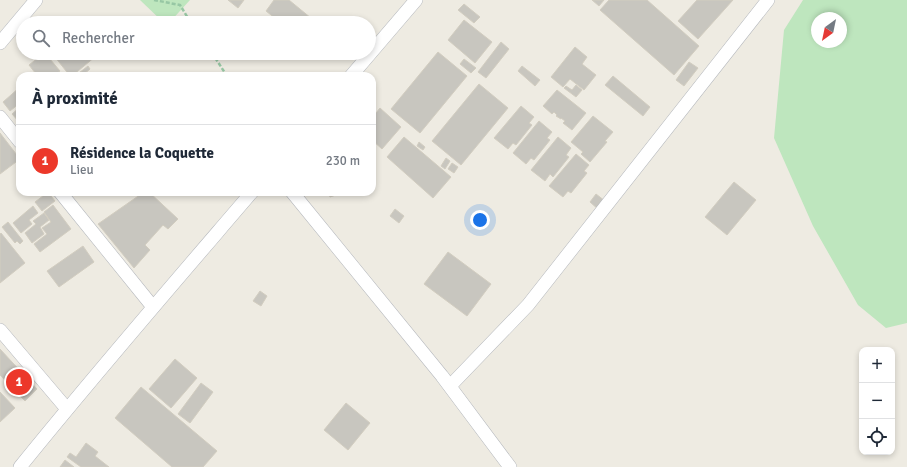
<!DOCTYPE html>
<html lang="fr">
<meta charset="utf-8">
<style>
:root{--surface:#fff;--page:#f6f6f7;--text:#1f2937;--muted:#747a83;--line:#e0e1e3;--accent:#ec382a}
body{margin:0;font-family:Signika,sans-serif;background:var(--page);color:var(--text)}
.controls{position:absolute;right:12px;bottom:12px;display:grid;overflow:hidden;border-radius:8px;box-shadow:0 2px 6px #0003}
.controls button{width:36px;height:36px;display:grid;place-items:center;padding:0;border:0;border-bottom:1px solid var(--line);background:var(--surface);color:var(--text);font:20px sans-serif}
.compass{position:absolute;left:811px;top:12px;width:36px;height:36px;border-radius:50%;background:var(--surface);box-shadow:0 2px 6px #0003;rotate:213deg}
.you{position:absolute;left:480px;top:220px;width:14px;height:14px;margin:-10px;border:3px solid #fff;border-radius:50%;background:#1a73e8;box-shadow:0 0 0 6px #1a73e833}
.badge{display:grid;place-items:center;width:26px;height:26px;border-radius:50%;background:var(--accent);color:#fff;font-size:13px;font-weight:700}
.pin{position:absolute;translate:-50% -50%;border:2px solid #fff;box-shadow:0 1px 4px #0006}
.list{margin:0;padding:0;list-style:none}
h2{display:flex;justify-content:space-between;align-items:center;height:52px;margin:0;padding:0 16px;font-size:17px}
h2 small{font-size:13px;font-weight:400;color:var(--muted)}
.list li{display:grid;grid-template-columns:26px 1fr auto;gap:12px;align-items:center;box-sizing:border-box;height:72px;padding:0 16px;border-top:1px solid var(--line)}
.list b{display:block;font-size:15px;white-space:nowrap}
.list p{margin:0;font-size:13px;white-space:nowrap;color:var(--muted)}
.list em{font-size:13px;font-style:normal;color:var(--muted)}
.icon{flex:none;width:22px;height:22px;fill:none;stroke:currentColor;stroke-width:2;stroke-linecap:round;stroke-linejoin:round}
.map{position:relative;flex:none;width:907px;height:467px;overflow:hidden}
.search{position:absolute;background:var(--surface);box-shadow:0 2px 6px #0003;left:16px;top:16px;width:360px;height:44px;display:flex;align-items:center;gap:10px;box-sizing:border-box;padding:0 14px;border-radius:22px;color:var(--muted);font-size:15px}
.panel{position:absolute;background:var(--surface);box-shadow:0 2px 6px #0003;left:16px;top:72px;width:360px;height:124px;border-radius:12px}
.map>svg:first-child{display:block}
.green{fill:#bee6be;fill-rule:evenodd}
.building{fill:#c8c6bf;stroke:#d2cdc0}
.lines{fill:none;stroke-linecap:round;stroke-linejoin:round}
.minor-casing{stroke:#b5b8bd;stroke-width:14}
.path{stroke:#97c7a4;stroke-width:2.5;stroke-dasharray:4 2;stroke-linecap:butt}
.minor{stroke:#fff;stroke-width:13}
</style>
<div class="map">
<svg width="907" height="467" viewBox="0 0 907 467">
<rect width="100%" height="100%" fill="#eeebe2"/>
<!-- green -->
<g class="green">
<path d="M140,0H190L169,23H164Z"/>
<path d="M803,0H907V323L886,328L858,305L813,226L774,138L784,30ZM817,18H841V42H817Z"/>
</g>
<!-- building -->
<g class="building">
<path d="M228,0H244L238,8Z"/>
<path d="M274,0H289L317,23H281L266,11Z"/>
<path d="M592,0H604L599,6Z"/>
<path d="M609,0H647L699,46L674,75L600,10Z"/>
<path d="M697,0H733L698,39L678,21Z"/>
<path d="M464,4L480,17L474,23L458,10Z"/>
<path d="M464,20L492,42L475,63L448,40Z"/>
<path d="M501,42L509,49L486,78L478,72Z"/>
<path d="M575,47L587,57L582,64L596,75L584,90L570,79L563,87L551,77Z"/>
<path d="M438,52L467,76L420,133L391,109Z"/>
<path d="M44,53H45L60,71L53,76H34L36,74L29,65Z"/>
<path d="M60,53H94L96,56L72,76H70L55,57Z"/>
<path d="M464,59L476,68L471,73L460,64Z"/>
<path d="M689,62L698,68L684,86L676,80Z"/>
<path d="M88,66L90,69L82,76H75Z"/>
<path d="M522,66L540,80L535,86L518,71Z"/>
<path d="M613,76L650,107L643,116L605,85Z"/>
<path d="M479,84L508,108L461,165L432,141Z"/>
<path d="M576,85L582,90L576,97L564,88L566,86L572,90Z"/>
<path d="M20,87V103L10,111L3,102Z"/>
<path d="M557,90L586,113L572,130L563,123L565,121L561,118V119L556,116L557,115L554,112L552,114L543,106Z"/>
<path d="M521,106L534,117L529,123L532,125L516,145L513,143L508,149L494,138Z"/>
<path d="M20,107V123L12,114Z"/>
<path d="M380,108L401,127L382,149L372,140V118Z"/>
<path d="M593,116L613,132L605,141L607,142L590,162L581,154L583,152L571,142Z"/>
<path d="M539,121L552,132L547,138L550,140L534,160L531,158L526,164L513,153Z"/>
<path d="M0,133L20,159L0,174Z"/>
<path d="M404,137L451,177L433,198L387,157Z"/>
<path d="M558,137L571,148L566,155L569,157L553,177L550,174L545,181L531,170Z"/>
<path d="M419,142L425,147L423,150L417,146Z"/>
<path d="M576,154L589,165L584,171L587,173L571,193L568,191L563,197L549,186Z"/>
<path d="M446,158L450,161L445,169L441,166Z"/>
<path d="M452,163L458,167L454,173L448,169Z"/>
<path d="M734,182L756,200L727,235L705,217Z"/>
<path d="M48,192L55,201L42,211L35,202Z"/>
<path d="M144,192H149L178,219L168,229L163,225L145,245L150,250L134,268L98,224Z"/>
<path d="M328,192H339V194L330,197Z"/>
<path d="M596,194L605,201L599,210L590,202Z"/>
<path d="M53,205L71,229L40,252L34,244L47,234L42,228L51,222L44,212Z"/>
<path d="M33,206L38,213L29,220L32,224L21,233L13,223Z"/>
<path d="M395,209L404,216L399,223L390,216Z"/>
<path d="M44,213L49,220L40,227L44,234L32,243L25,233L36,224L33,221Z"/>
<path d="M8,222L23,241L20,244L17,241L15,243L2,227Z"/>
<path d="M1,233L25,263L0,283V234Z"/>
<path d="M83,246L94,262L59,287L47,271Z"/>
<path d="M448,252L491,284L467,316L424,284Z"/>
<path d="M260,291L267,296L261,306L253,301Z"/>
<path d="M0,349L37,389L25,401L0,375Z"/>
<path d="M175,359L197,378L171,408L149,389Z"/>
<path d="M201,383L213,392L190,423L178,414Z"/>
<path d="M141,387L217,451L203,467H172L115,418Z"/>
<path d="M0,392L15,408L0,422Z"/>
<path d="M346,403L370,423L348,450L324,430Z"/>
<path d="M86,443L98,452L95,456L109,467H81L67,457L70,453L76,457Z"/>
<path d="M65,460L74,467H60Z"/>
</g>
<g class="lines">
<defs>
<g id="minor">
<path d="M0,43L36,0"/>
<path d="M351,76L416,0"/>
<path d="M0,117L20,142"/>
<path d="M60,192L153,307"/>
<path d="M292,192L442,376L510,467"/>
<path d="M0,330L67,409"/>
<path d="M450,386L528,305L768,0"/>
<path d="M20,467C95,374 174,283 252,192"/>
</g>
</defs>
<!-- minor casing -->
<use href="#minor" class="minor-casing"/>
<!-- path -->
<g class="path">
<path d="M154,0L180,5L191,23"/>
<path d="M212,53L227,76"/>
</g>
<!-- minor -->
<use href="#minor" class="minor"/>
</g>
</svg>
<div class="controls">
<button>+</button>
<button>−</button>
<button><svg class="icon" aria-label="locate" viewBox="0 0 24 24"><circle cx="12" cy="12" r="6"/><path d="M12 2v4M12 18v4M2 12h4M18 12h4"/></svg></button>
</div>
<svg class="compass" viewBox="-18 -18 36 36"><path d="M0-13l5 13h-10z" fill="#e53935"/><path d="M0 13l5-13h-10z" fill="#747a83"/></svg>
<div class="you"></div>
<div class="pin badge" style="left:19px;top:382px">1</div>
<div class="search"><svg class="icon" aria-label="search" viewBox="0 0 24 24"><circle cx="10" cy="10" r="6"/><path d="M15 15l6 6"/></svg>Rechercher</div>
<section class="panel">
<h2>À proximité<small></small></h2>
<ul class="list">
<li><span class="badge">1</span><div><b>Résidence la Coquette</b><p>Lieu</p></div><em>230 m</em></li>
</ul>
</section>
</div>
